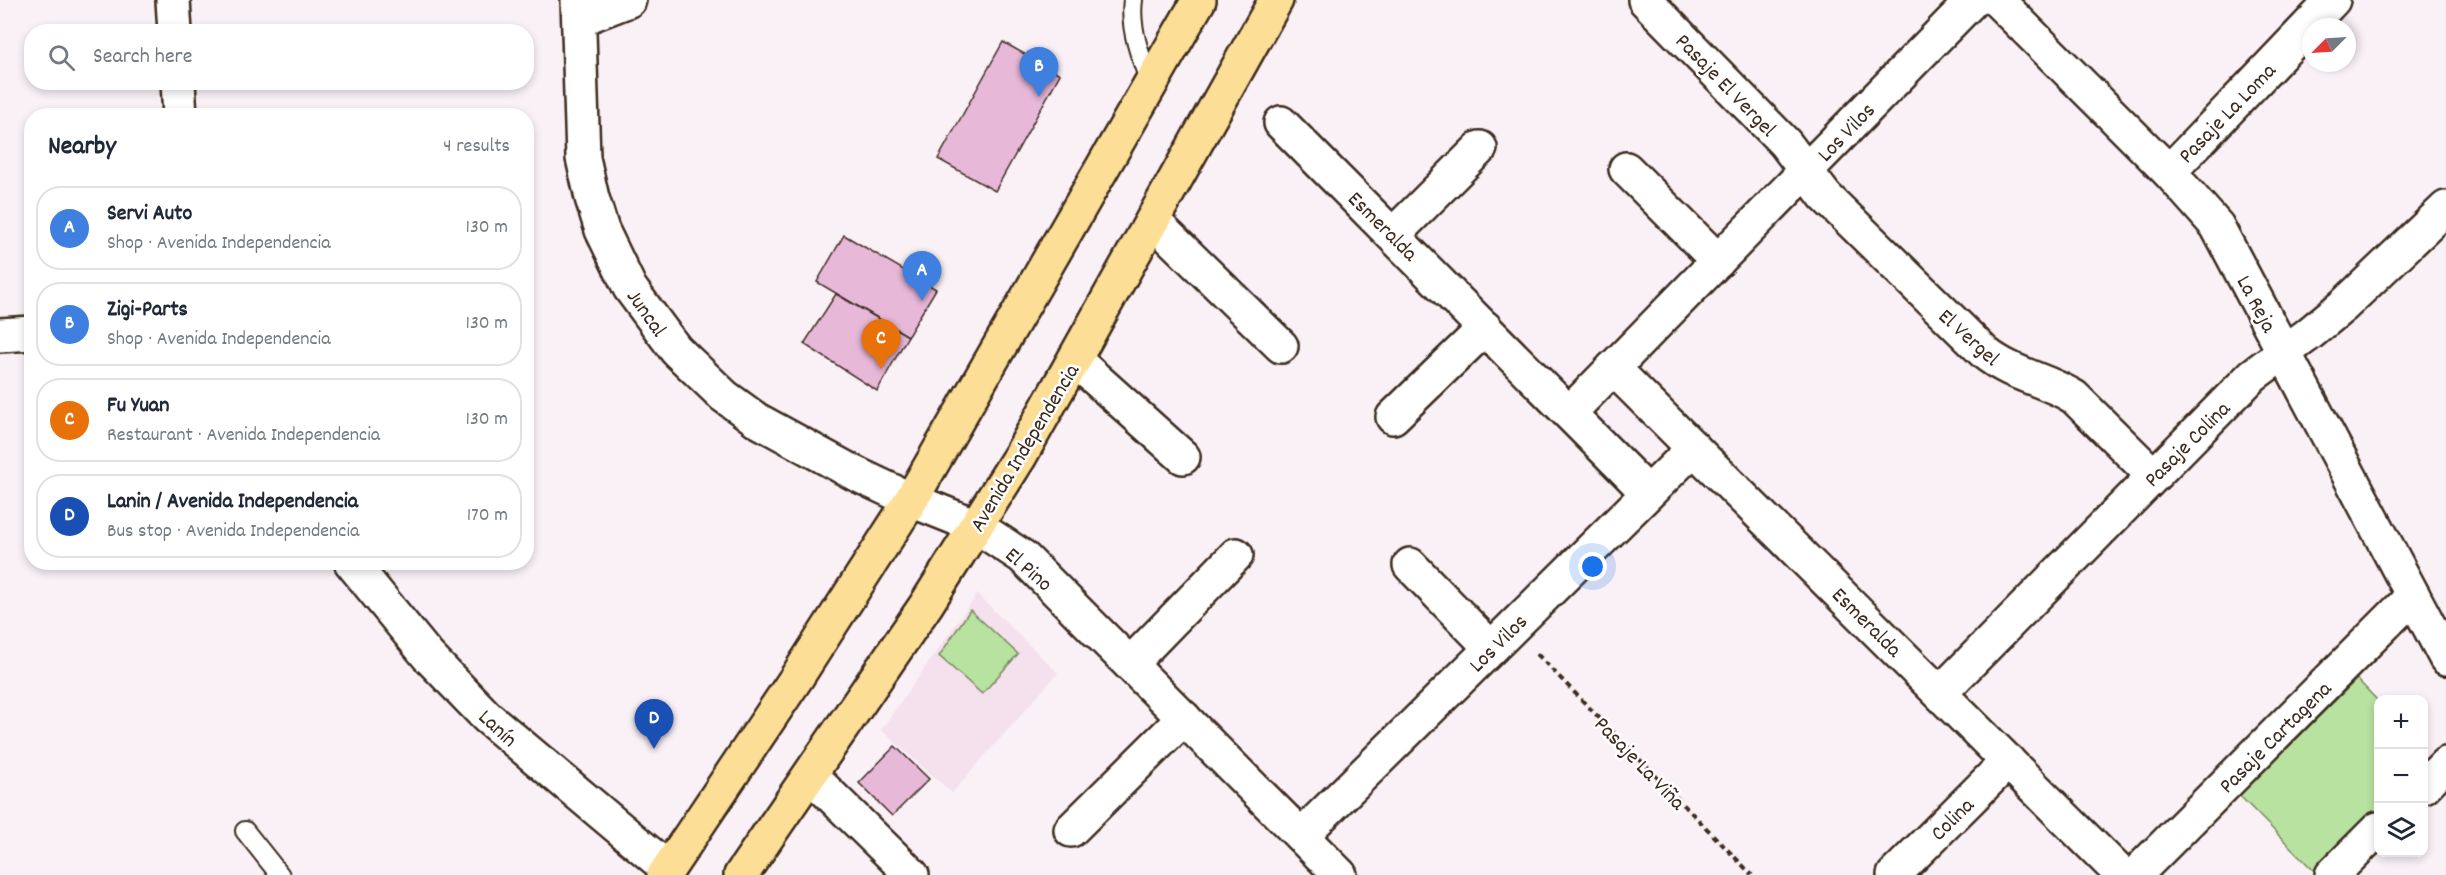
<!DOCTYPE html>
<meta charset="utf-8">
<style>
:root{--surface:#fff;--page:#f2f2f3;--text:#1f2937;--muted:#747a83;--line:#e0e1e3;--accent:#d93025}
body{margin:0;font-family:Dekko,sans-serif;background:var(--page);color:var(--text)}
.controls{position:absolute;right:18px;bottom:18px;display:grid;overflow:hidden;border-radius:12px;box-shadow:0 3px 9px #0003}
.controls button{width:54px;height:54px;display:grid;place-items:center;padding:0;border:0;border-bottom:2px solid var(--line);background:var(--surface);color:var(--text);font:30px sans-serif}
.compass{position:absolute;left:2302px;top:18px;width:54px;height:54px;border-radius:50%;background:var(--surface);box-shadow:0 3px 9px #0003;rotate:246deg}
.you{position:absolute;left:1593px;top:567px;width:21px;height:21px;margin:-15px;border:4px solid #fff;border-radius:50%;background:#1a73e8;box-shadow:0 0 0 9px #1a73e833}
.badge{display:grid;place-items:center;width:39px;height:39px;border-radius:50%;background:var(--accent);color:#fff;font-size:20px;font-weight:700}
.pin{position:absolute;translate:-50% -50px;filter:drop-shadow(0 2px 3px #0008)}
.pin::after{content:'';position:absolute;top:32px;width:21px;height:18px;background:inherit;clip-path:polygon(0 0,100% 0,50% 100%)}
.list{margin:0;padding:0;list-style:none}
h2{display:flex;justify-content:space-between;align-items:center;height:78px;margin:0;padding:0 24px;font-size:26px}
h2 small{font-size:20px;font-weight:400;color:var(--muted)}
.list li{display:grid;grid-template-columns:39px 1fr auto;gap:18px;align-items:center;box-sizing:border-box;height:84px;margin:0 12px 12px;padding:0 12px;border:2px solid var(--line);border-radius:24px}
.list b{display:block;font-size:22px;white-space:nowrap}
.list p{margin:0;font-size:20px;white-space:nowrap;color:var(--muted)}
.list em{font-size:20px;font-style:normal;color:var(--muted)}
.icon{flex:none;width:33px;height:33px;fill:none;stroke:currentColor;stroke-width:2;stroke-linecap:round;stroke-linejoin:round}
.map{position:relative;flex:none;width:2446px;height:875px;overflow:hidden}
.search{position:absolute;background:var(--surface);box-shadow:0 3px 9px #0003;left:24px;top:24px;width:510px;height:66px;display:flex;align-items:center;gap:15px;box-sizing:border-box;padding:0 21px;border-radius:24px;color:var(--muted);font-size:22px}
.panel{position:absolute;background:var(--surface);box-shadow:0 3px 9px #0003;left:24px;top:108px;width:510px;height:462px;border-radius:24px}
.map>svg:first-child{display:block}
.built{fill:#f5e0ee}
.green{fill:#b7e29f;stroke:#79865e;stroke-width:1.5}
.building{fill:#e8b8d9;stroke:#3b2a1e;stroke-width:1.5}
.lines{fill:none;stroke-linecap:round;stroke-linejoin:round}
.service-casing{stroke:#3b2a1e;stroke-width:22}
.minor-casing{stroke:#3b2a1e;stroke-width:38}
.primary-casing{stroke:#3b2a1e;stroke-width:38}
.path{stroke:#3b2a1e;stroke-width:4;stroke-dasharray:6 4.5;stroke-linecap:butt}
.service{stroke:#fff;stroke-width:18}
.minor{stroke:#fff;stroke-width:33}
.primary{stroke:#fdde96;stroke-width:33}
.labels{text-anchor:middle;stroke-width:5;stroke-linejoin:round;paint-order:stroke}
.street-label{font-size:22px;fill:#3b2a1e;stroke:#fff}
</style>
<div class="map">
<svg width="2446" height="875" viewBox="0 0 2446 875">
<rect width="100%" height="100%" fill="#faf1f7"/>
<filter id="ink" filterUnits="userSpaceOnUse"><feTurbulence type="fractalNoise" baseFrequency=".0167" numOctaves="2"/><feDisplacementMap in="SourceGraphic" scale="12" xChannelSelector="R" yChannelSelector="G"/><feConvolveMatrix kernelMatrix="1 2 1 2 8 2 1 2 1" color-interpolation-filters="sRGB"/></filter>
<g filter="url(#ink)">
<!-- built -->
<path class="built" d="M977,594L1058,673L952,793L881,730Z"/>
<!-- green -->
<g class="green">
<path d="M970,610L1018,654L982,694L939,656Z"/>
<path d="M2357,679L2378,701V820L2318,875L2239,795Z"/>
</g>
<!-- building -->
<g class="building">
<path d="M1003,42L1060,74L995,191L938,159Z"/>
<path d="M844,235L936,289L908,336L817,282Z"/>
<path d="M836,294L908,336L877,391L804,344Z"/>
<path d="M895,746L929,779L892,816L859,783Z"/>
</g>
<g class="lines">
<defs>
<g id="service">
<path d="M1133,0C1129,28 1141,59 1151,84"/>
<path d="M245,831L280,875"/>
</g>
<g id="minor">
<path d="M173,0L175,32"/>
<path d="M578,0L583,158L592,198L602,230L630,288L676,350L724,396L757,420L854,473L911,500L976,526L1023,557L1340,875"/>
<path d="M1645,0L1785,143L1825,196L1985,353C2012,375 2045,379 2074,397L2153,475"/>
<path d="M1997,0L2169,172L2217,226L2446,658"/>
<path d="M580,19L629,0"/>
<path d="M178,82L180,116"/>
<path d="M1281,123L1648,493"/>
<path d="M1626,169L1718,261"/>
<path d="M2169,172L2333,0"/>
<path d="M1153,221L1281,346"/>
<path d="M1393,235L1480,148"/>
<path d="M0,335L32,333"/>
<path d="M1076,361L1183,457"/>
<path d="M1613,368L2122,875"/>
<path d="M1569,413L1973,0"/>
<path d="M1393,417L1485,328"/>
<path d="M351,562L428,656L487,717L668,869"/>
<path d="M1410,565L1491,648"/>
<path d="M1130,664L1236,555"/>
<path d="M1940,693L2253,375L2309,334L2344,305L2446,208"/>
<path d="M810,775L912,875"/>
<path d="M2424,786L2446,764"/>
<path d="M1071,830L1184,718"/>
<path d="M1301,836L1694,448"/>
<path d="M1894,875L2008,761"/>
<path d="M2135,875L2413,596"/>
<path d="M2332,875L2378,829"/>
</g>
<g id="primary">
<path d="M664,875L797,677L911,500L1199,0"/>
<path d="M741,875L926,605L1020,456L1276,0"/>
</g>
</defs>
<!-- service casing -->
<use href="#service" class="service-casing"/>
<!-- minor casing -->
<use href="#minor" class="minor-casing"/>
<!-- primary casing -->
<use href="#primary" class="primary-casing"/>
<!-- path -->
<path class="path" d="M1537,654L1752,875"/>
<!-- service -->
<use href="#service" class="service"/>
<!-- minor -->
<use href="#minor" class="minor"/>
<!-- primary -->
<use href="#primary" class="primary"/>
</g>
</g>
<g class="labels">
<!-- street labels -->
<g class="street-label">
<text transform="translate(1727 84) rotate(46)" y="8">Pasaje El Vergel</text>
<text transform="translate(2226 112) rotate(-46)" y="8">Pasaje La Loma</text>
<text transform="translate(1845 131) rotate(-46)" y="8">Los Vilos</text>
<text transform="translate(1384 225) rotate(45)" y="8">Esmeralda</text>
<text transform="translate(2258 303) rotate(62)" y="8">La Reja</text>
<text transform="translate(648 312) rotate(55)" y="8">Juncal</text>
<text transform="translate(1970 336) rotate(42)" y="8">El Vergel</text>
<text transform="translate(2186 443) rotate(-45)" y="8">Pasaje Colina</text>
<text transform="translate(1023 447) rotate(-59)" y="8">Avenida Independencia</text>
<text transform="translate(1030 568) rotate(41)" y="8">El Pino</text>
<text transform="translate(1868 621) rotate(45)" y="8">Esmeralda</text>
<text transform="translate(1497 642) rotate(-45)" y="8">Los Vilos</text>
<text transform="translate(499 727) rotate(43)" y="8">Lanín</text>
<text transform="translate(2274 736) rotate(-45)" y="8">Pasaje Cartagena</text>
<text transform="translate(1641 762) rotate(46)" y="8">Pasaje La Viña</text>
<text transform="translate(1951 818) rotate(-45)" y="8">Colina</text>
</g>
</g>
</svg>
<div class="controls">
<button>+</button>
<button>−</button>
<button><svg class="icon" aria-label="layers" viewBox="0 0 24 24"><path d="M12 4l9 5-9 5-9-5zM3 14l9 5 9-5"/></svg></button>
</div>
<svg class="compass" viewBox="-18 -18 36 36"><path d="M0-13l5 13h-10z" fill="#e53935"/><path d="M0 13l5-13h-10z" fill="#747a83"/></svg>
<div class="you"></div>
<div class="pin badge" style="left:922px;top:301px;background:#3f7fe0">A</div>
<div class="pin badge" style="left:1039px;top:97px;background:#3f7fe0">B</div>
<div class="pin badge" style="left:881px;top:369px;background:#e8710a">C</div>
<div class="pin badge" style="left:654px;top:749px;background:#1a4fb4">D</div>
<div class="search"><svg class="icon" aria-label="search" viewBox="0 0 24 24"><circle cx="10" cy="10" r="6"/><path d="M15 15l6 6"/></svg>Search here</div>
<section class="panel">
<h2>Nearby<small>4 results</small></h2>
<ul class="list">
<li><span class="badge" style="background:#3f7fe0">A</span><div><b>Servi Auto</b><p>Shop · Avenida Independencia</p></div><em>130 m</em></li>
<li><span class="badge" style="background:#3f7fe0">B</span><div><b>Zigi-Parts</b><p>Shop · Avenida Independencia</p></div><em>130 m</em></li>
<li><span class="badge" style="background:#e8710a">C</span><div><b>Fu Yuan</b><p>Restaurant · Avenida Independencia</p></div><em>130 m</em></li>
<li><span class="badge" style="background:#1a4fb4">D</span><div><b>Lanin / Avenida Independencia</b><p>Bus stop · Avenida Independencia</p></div><em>170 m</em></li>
</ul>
</section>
</div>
